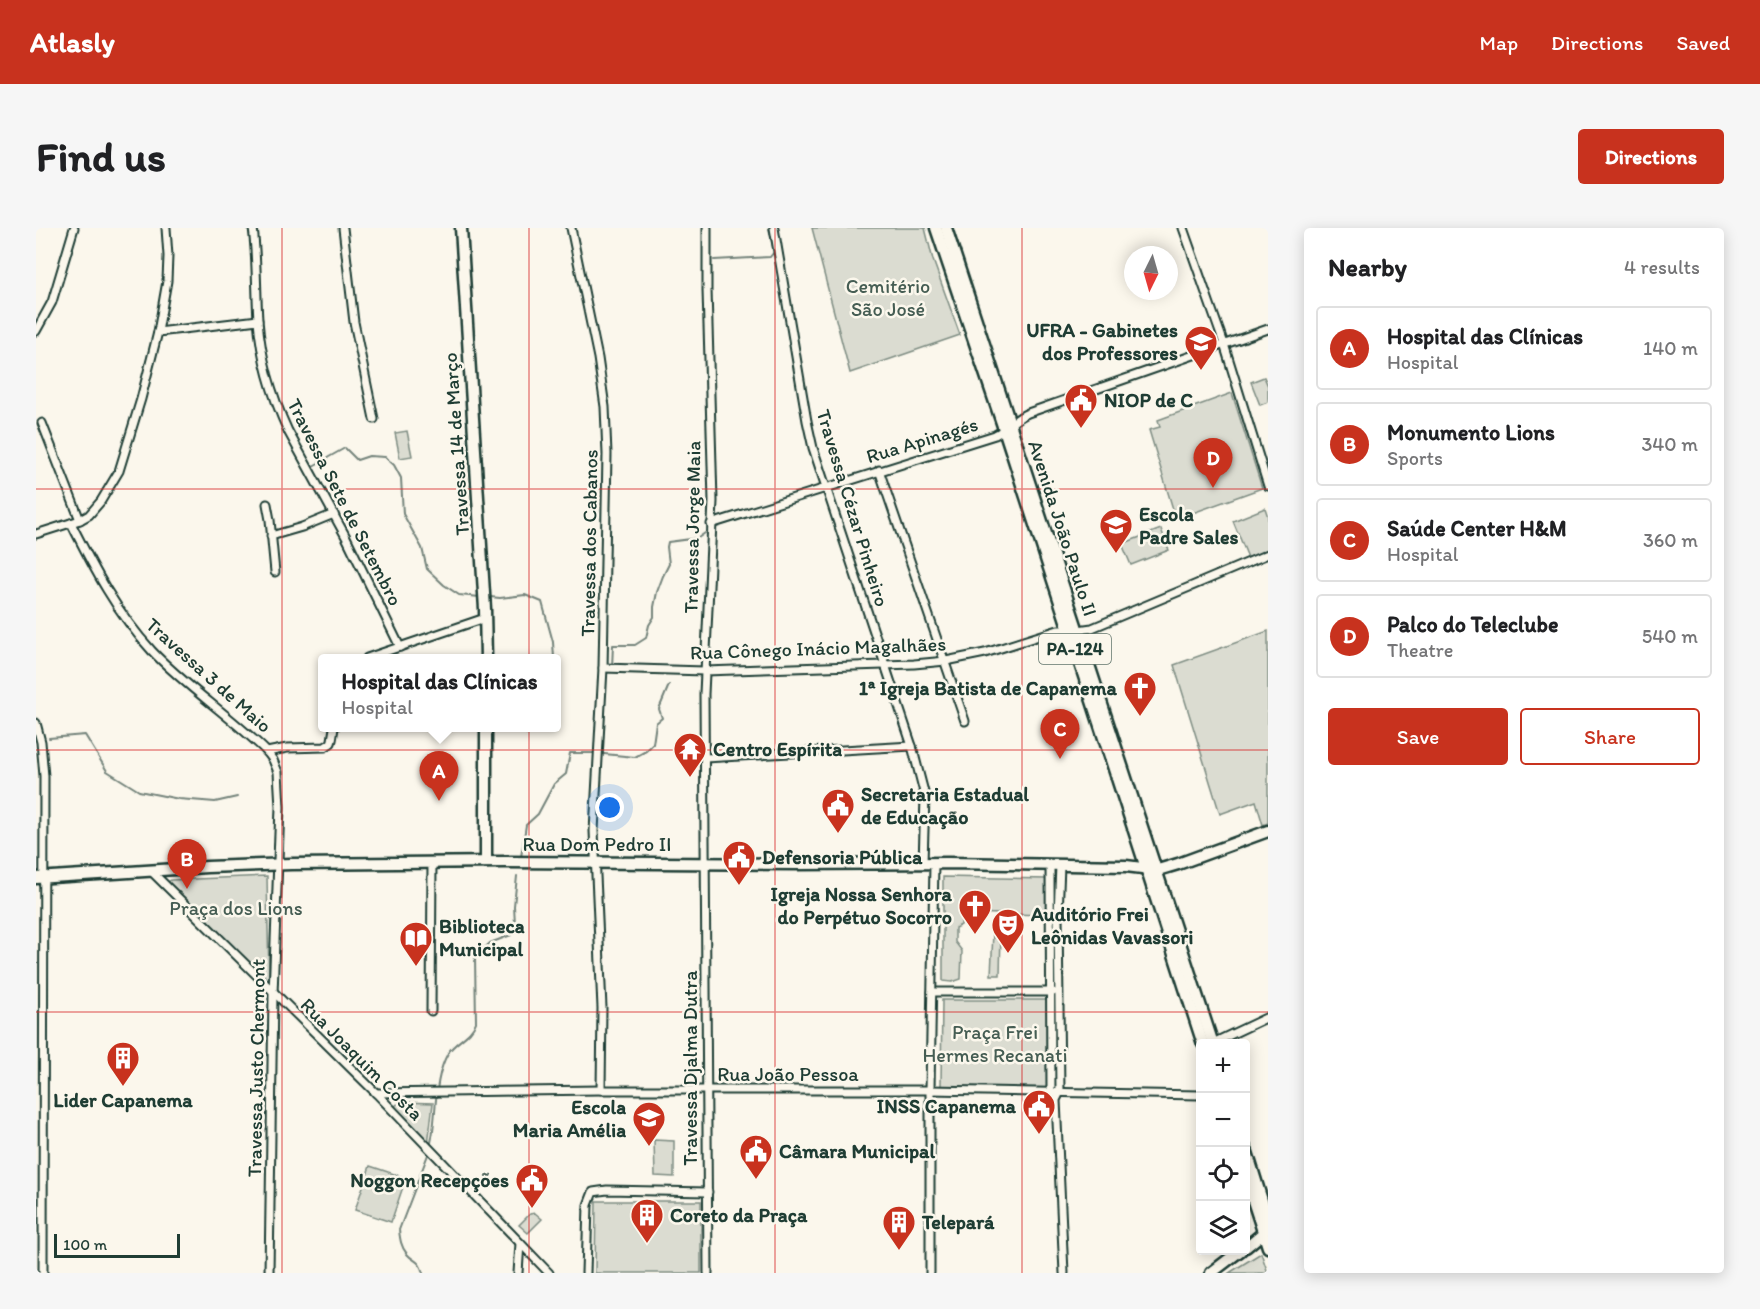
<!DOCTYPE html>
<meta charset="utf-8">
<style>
:root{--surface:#fff;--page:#f6f6f6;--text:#202124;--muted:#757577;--line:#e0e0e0;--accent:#c8321e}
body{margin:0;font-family:Itim,sans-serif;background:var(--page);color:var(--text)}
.controls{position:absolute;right:18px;bottom:18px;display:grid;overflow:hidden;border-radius:6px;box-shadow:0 3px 15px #0003}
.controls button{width:54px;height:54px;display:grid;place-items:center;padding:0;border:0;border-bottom:2px solid var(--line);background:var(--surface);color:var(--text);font:30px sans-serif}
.compass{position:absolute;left:1088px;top:18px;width:54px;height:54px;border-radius:50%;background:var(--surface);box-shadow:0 3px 15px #0003;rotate:185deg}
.scale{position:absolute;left:18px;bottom:15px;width:126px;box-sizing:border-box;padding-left:6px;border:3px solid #1f3d34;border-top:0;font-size:16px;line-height:21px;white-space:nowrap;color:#1f3d34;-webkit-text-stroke:4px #fbf7ec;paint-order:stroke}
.you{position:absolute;left:574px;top:580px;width:21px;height:21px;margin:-15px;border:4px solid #fff;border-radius:50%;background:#1a73e8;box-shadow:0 0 0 9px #1a73e833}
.badge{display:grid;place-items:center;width:39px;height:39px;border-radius:50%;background:var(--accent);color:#fff;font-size:20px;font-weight:700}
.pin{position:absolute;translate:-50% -50px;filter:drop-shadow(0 2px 3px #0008)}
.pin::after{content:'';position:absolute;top:32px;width:21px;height:18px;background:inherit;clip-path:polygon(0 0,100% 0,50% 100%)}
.popup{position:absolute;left:282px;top:426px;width:243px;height:78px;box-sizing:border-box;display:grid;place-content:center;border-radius:6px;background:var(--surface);filter:drop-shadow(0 2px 4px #0005);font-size:20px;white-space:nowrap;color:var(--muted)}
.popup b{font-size:22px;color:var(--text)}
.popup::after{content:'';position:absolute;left:50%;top:100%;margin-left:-12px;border:12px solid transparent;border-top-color:var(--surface)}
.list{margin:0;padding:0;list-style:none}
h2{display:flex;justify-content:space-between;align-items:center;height:78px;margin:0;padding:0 24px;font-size:26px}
h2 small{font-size:20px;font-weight:400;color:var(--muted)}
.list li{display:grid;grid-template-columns:39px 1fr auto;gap:18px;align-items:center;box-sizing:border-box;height:84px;margin:0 12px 12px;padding:0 12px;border:2px solid var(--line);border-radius:6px}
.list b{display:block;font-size:22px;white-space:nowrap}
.list p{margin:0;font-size:20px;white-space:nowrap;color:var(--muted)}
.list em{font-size:20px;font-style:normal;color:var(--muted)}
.actions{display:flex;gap:12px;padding:18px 24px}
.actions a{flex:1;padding:14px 0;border:2px solid var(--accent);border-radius:6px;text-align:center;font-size:21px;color:var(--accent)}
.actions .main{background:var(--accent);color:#fff}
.icon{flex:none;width:33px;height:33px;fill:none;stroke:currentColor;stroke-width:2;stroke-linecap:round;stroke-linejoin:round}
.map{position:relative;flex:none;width:1232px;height:1045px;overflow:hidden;border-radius:6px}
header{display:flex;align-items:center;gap:36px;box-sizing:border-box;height:84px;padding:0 30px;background:var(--accent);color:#fff}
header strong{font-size:28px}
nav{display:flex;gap:33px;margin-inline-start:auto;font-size:21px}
.intro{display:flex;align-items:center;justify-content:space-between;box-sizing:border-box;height:144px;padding:0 36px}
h1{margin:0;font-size:42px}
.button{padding:15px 27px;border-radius:6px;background:var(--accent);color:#fff;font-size:21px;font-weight:700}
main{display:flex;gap:36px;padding:0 36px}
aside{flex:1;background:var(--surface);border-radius:6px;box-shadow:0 3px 15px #0003}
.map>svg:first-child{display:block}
.green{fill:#dbdcd1;stroke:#7d8c82;stroke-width:1.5}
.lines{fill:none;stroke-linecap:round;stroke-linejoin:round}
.stream{stroke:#74847b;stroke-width:2}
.street-casing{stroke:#1f3d34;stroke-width:11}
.secondary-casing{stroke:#1f3d34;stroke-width:15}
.primary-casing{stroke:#1f3d34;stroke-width:15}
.street{stroke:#fbf7ec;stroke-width:7}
.secondary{stroke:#fbf7ec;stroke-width:10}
.primary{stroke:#fbf7ec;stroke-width:10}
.grid{fill:none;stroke:#d62828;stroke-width:1.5;stroke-opacity:0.55}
.labels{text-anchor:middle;stroke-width:5;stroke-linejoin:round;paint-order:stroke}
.shield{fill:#fbf7ec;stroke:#61756b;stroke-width:1.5}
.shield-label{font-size:18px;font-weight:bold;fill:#1f3d34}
.park-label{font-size:20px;fill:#455d53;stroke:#fbf7ec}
.poi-label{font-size:20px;font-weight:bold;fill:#1f3d34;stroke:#fbf7ec;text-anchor:start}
.street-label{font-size:20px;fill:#1f3d34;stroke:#fbf7ec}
</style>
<header>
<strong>Atlasly</strong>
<nav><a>Map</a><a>Directions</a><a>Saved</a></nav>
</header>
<div class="intro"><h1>Find us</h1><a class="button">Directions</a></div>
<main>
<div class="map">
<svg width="1232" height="1045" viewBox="0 0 1232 1045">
<rect width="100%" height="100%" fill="#fbf7ec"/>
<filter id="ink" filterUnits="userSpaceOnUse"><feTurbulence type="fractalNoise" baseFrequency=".0167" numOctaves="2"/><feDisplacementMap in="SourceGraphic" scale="12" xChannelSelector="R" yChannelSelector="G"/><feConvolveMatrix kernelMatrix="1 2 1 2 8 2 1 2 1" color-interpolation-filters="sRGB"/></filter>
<g filter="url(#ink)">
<!-- green -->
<g class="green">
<path d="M776,0H889L897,32L924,107L814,145Z"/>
<path d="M1228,149L1232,158V174L1224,177L1215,154Z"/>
<path d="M1196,165L1226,260L1140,291L1113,202L1124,199L1122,192Z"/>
<path d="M371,203L376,228L364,230L359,205Z"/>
<path d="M1229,280L1232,289V323L1213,332L1197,293Z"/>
<path d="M1125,301L1133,322L1095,337L1086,316Z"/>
<path d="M1232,403V595L1227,597L1220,573L1184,586L1138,437Z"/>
<path d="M231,648L233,752L229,753L133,656L132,654L135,652Z"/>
<path d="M907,649L1011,651L1010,687L926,685L925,697L919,700V714L926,723L925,751L916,754L907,753Z"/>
<path d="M957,705H965L964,747H955Z"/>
<path d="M906,772H1012L1013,860L905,859Z"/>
<path d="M364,874L397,875L392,916L360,881L359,878Z"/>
<path d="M618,912L638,913V949L619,948Z"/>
<path d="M334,938L370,950L355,994L319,982Z"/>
<path d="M560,973H665V1045H559Z"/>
<path d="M499,985L506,991L492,1005L483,997L494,986Z"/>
<path d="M1225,1025L1232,1045H1193Z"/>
</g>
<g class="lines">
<!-- stream -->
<g class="stream">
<path d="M678,32L734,29L738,24L733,0"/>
<path d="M277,238L309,220L321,232L333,228L349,229L358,237L365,250L367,286L386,320L391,341L408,357L423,367L444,369"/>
<path d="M454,369L464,370L489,367L506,374L517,414L518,430"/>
<path d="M576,440L577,417H599L610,410L613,397L618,389V379L621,364L627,348L633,336L631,319L632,314L662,310L669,305"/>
<path d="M491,506L492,500"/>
<path d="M13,510L49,507L71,543L103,563L143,571L179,574L201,569"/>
<path d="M485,629L490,597L502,586L518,556L530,546L534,525H558L599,529L610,523L617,516L620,495L626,490L623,481L633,457"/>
<path d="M394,919C402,888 396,854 412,825C419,813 435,809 440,794L439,729L454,715L475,707L479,696L478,678L481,648"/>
<path d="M387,1045C383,1031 379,1035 371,1026C365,1019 364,1011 363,1002L393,924"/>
</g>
<defs>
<g id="street">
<path d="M217,0C221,31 220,61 222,92C225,131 236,168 252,203L310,309L364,419"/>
<path d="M307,0L318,94L338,191"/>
<path d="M535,0L562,130L569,179L571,226L567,440L558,603L566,780L565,862"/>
<path d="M671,0V62L677,273L668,466L672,1045"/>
<path d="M738,0L771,193L777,220L876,518L889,568L887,635"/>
<path d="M1147,0L1188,116L1232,258"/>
<path d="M0,103L16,74L38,0"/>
<path d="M122,104L222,92"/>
<path d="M6,195L44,292"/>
<path d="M843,242L929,493"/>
<path d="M231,276L234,292L239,344"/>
<path d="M35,295C58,341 81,385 116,423C151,460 195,488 231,524L237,532L242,544L244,579L237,766L233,1045"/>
<path d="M675,296L959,207C971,201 979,190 992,185L1232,101"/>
<path d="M0,306L44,292L53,287L65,273L83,243L105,171L122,104L131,53L132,28L130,0"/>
<path d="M235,308L266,299L298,286"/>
<path d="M331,430L449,390"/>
<path d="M567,440L669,443L878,436L910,433L949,425L1022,402H1042L1056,400L1232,326"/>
<path d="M0,495L5,514L8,548L7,1045"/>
<path d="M231,524L251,520L289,519L295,515L296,512L298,500"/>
<path d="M669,530L876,518"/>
<path d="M1014,637L1015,866"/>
<path d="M1024,637L1022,687L1024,864L1020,872L1028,1045"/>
<path d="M114,642L340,865L513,1045"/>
<path d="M896,764H1017"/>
<path d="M395,783L396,635"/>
<path d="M1177,815L1232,789"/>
<path d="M340,865L565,862H894L1164,867"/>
<path d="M482,1045L484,1015"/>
<path d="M550,1045L552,977L557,964L571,962L672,964"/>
<path d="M894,1045V862L898,635"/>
</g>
<g id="secondary">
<path d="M425,0L449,381L450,430"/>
<path d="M450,634V500"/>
<path d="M0,650L171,639L255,636L467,634L763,636L912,635L1090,638L1122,642L1142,636L1232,603"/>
<path d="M1210,1019L1227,1005L1232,998"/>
<path d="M1175,1045L1205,1022"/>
</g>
<g id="primary">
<path d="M900,0L968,201L1167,816"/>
<path d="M910,0L1177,816"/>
<path d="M1210,921L1232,992"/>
<path d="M1210,951L1232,1019"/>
</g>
</defs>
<!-- street casing -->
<use href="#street" class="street-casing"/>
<!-- secondary casing -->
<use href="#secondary" class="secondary-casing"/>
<!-- primary casing -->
<use href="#primary" class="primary-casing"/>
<!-- street -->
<use href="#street" class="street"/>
<!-- secondary -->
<use href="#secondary" class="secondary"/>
<!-- primary -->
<use href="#primary" class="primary"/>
</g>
</g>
<!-- grid -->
<path class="grid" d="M246,0V1045M493,0V1045M739,0V1045M986,0V1045M0,261H1232M0,522H1232M0,784H1232"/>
<!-- icons -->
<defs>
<symbol id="university-pin" viewBox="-11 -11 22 30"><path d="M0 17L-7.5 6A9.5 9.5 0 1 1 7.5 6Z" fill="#c8321e" stroke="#fbf7ec"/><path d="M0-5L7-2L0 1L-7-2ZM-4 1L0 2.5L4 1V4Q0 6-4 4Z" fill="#fff"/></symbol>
<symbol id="civic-pin" viewBox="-11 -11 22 30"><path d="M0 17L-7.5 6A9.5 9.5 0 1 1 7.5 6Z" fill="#c8321e" stroke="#fbf7ec"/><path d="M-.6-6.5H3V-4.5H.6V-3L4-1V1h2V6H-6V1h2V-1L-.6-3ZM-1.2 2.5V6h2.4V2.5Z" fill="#fff"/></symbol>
<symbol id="school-pin" viewBox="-11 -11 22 30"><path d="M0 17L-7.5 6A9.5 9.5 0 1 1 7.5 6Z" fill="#c8321e" stroke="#fbf7ec"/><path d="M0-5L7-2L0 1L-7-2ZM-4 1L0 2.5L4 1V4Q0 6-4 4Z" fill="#fff"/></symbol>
<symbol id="church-pin" viewBox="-11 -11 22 30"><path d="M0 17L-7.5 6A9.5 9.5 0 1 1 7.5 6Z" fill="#c8321e" stroke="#fbf7ec"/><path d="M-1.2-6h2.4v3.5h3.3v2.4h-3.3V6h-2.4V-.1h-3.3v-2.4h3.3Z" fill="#fff"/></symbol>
<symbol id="temple-pin" viewBox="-11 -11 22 30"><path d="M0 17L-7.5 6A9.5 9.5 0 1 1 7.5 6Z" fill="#c8321e" stroke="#fbf7ec"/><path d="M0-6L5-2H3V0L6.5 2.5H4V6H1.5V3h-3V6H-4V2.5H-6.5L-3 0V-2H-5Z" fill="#fff"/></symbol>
<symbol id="theatre-pin" viewBox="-11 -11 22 30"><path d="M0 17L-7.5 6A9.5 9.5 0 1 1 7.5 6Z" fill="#c8321e" stroke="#fbf7ec"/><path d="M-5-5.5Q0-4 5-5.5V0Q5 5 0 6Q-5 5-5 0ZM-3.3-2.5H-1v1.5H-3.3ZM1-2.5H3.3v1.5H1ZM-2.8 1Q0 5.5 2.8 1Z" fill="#fff"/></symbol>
<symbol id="library-pin" viewBox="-11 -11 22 30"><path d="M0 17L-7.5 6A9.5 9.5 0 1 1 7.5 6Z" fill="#c8321e" stroke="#fbf7ec"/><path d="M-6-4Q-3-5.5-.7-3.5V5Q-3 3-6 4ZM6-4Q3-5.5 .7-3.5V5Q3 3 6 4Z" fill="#fff"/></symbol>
<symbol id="building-pin" viewBox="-11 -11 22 30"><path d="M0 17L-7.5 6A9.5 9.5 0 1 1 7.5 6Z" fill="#c8321e" stroke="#fbf7ec"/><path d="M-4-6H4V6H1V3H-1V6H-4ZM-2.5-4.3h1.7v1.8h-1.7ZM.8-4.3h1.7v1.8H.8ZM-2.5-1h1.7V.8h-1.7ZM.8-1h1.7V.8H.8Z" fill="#fff"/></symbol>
</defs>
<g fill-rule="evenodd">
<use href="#university-pin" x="1146" y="95" width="38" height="52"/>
<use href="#civic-pin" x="1026" y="153" width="38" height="52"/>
<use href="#school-pin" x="1061" y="278" width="38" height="52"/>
<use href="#church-pin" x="1085" y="441" width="38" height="52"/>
<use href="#temple-pin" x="635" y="502" width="38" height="52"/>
<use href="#civic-pin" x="783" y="558" width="38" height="52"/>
<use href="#civic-pin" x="684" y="610" width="38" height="52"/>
<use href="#church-pin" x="920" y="659" width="38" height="52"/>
<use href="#theatre-pin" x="953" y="678" width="38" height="52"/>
<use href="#library-pin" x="361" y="691" width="38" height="52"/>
<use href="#building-pin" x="68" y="811" width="38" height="52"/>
<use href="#civic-pin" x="984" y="859" width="38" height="52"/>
<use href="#school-pin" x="594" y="871" width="38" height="52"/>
<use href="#civic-pin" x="701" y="904" width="38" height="52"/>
<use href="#civic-pin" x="477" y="933" width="38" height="52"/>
<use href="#building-pin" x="592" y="968" width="38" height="52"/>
<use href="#building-pin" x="844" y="975" width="38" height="52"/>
</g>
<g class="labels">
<!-- shield labels -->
<rect class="shield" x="1003" y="406" width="72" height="30" rx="4.5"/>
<g class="shield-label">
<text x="1039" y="427">PA-124</text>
</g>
<!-- park labels -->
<g class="park-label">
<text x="852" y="65">Cemitério<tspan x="852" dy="23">São José</tspan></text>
<text x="200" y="687">Praça dos Lions</text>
<text x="959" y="811">Praça Frei<tspan x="959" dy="23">Hermes Recanati</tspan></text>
</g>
<!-- poi labels -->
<g class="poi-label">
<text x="1142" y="109" text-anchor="end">UFRA - Gabinetes<tspan x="1142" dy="23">dos Professores</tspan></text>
<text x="1068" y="179">NIOP de C</text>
<text x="1103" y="293">Escola<tspan x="1103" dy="23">Padre Sales</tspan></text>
<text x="1081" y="467" text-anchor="end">1ª Igreja Batista de Capanema</text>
<text x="677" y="528">Centro Espírita</text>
<text x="825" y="573">Secretaria Estadual<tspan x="825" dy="23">de Educação</tspan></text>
<text x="726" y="636">Defensoria Pública</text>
<text x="916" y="673" text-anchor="end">Igreja Nossa Senhora<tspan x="916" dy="23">do Perpétuo Socorro</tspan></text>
<text x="995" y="693">Auditório Frei<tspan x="995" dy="23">Leônidas Vavassori</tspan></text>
<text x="403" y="705">Biblioteca<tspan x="403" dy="23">Municipal</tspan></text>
<text x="87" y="879" text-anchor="middle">Lider Capanema</text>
<text x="980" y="885" text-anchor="end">INSS Capanema</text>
<text x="590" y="886" text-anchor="end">Escola<tspan x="590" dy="23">Maria Amélia</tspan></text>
<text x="743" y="930">Câmara Municipal</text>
<text x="473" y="959" text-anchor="end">Noggon Recepções</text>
<text x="634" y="994">Coreto da Praça</text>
<text x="886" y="1001">Telepará</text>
</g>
<!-- street labels -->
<g class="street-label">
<text transform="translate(886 212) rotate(-17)" y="7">Rua Apinagés</text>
<text transform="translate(420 216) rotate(-94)" y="7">Travessa 14 de Março</text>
<text transform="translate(309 274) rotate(63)" y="7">Travessa Sete de Setembro</text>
<text transform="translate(817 280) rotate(73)" y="7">Travessa Cézar Pinheiro</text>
<text transform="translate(656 299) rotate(-89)" y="7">Travessa Jorge Maia</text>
<text transform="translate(1027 300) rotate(72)" y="7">Avenida João Paulo II</text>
<text transform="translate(553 315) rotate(-89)" y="7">Travessa dos Cabanos</text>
<text transform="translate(782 420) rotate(-2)" y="7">Rua Cônego Inácio Magalhães</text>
<text transform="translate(173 447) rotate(42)" y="7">Travessa 3 de Maio</text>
<text x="561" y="623">Rua Dom Pedro II</text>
<text transform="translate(326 831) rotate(45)" y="7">Rua Joaquim Costa</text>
<text transform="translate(220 840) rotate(-89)" y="7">Travessa Justo Chermont</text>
<text transform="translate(654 840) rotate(-90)" y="7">Travessa Djalma Dutra</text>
<text x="752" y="853">Rua João Pessoa</text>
</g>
</g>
</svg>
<div class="controls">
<button>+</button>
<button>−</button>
<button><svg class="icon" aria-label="locate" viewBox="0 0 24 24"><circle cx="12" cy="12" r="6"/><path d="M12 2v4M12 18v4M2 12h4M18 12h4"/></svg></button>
<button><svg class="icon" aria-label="layers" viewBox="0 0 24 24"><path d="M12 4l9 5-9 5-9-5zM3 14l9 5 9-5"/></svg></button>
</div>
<svg class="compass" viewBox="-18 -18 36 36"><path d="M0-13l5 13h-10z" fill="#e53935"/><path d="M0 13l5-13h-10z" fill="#757577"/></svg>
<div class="scale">100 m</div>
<div class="you"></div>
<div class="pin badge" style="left:403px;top:573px">A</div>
<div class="popup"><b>Hospital das Clínicas</b>Hospital</div>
<div class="pin badge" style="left:151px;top:661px">B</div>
<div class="pin badge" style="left:1024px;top:531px">C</div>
<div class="pin badge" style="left:1177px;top:260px">D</div>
</div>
<aside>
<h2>Nearby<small>4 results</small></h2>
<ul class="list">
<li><span class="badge">A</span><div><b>Hospital das Clínicas</b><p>Hospital</p></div><em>140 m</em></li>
<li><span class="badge">B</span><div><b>Monumento Lions</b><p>Sports</p></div><em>340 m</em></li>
<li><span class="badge">C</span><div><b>Saúde Center H&amp;M</b><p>Hospital</p></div><em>360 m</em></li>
<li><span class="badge">D</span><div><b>Palco do Teleclube</b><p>Theatre</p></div><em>540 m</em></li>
</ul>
<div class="actions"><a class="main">Save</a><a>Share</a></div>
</aside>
</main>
